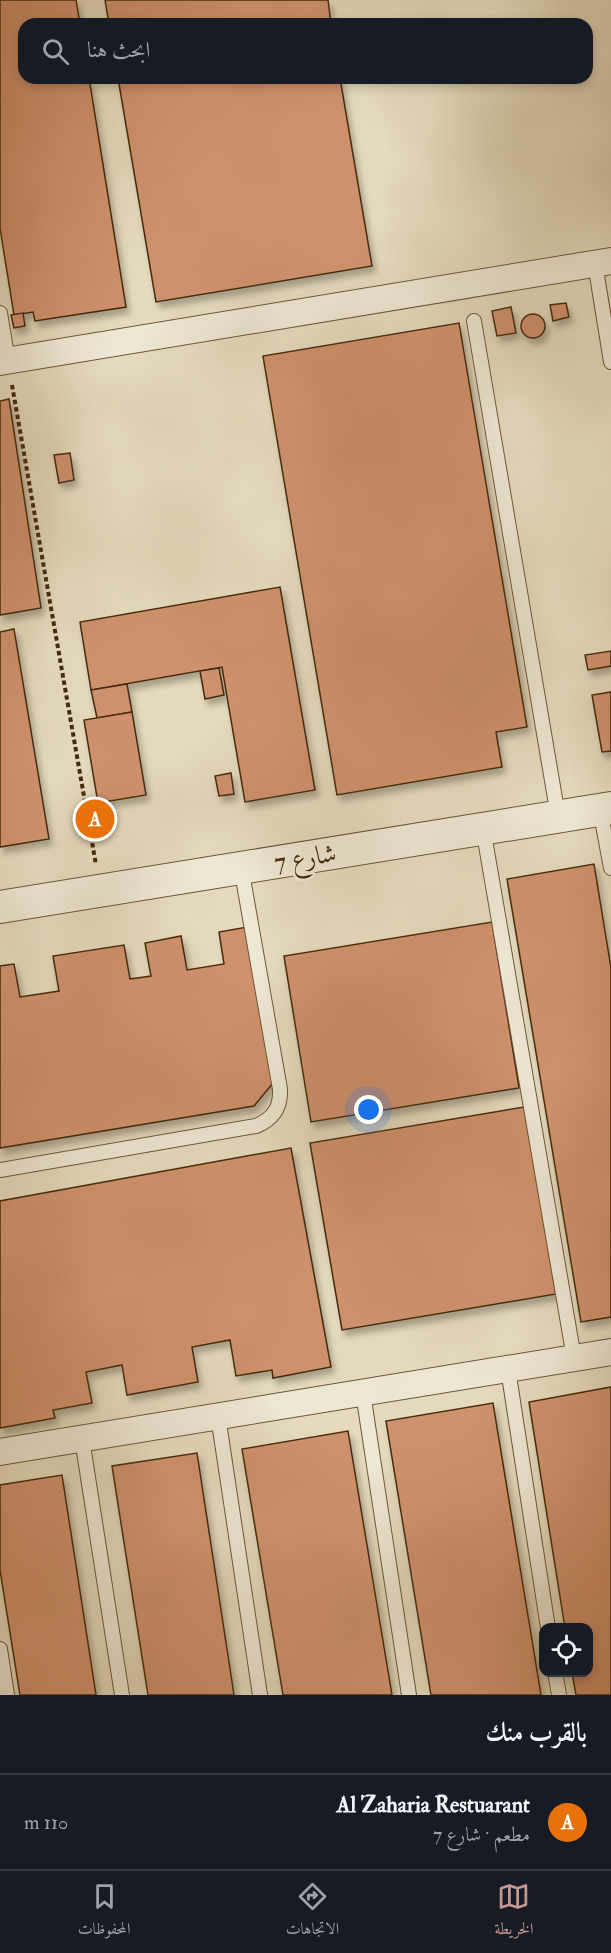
<!DOCTYPE html>
<html lang="ar">
<meta charset="utf-8">
<style>
:root{--surface:#171b24;--page:#20242c;--text:#f1f3f6;--muted:#9ea1a6;--line:#363941;--accent:#c59692}
body{margin:0;font-family:"IM FELL Double Pica",Amiri,serif;background:var(--page);color:var(--text);direction:rtl}
.controls{position:absolute;right:18px;bottom:18px;display:grid;overflow:hidden;border-radius:12px;box-shadow:0 3px 9px #0003}
.controls button{width:54px;height:54px;display:grid;place-items:center;padding:0;border:0;border-bottom:2px solid var(--line);background:var(--surface);color:var(--text);font:30px sans-serif}
.you{position:absolute;left:369px;top:1110px;width:21px;height:21px;margin:-15px;border:4px solid #fff;border-radius:50%;background:#1a73e8;box-shadow:0 0 0 9px #1a73e833}
.badge{display:grid;place-items:center;width:39px;height:39px;border-radius:50%;background:var(--accent);color:#fff;font-size:20px;font-weight:700}
.pin{position:absolute;translate:-50% -50%;border:3px solid #fff;box-shadow:0 2px 6px #0006}
.list{margin:0;padding:0;list-style:none}
h2{display:flex;justify-content:space-between;align-items:center;height:78px;margin:0;padding:0 24px;font-size:26px}
h2 small{font-size:20px;font-weight:400;color:var(--muted)}
.list li{display:grid;grid-template-columns:39px 1fr auto;gap:18px;align-items:center;box-sizing:border-box;height:96px;padding:0 24px;border-top:2px solid var(--line)}
.list b{display:block;font-size:22px;white-space:nowrap}
.list p{margin:0;font-size:20px;white-space:nowrap;color:var(--muted)}
.list em{font-size:20px;font-style:normal;color:var(--muted)}
.icon{flex:none;width:33px;height:33px;fill:none;stroke:currentColor;stroke-width:2;stroke-linecap:round;stroke-linejoin:round}
.map{position:relative;flex:none;width:611px;height:1695px;overflow:hidden;direction:ltr}
.search{position:absolute;background:var(--surface);box-shadow:0 3px 9px #0003;left:18px;right:18px;top:18px;height:66px;display:flex;align-items:center;gap:15px;box-sizing:border-box;padding:0 21px;border-radius:18px;color:var(--muted);font-size:22px}
.sheet{height:174px;background:var(--surface)}
nav{display:flex;justify-content:space-around;align-items:center;box-sizing:border-box;height:84px;border-top:2px solid var(--line);background:var(--surface);font-size:16px;color:var(--muted)}
nav a{display:grid;justify-items:center;gap:3px}
nav .on{color:var(--accent)}
.map>svg:first-child{display:block}
.building{fill:#cf916d;stroke:#442b0d;stroke-width:1.5;filter:url(#shadow)}
.lines{fill:none;stroke-linecap:round;stroke-linejoin:round}
.service-casing{stroke:#6c5739;stroke-width:16}
.minor-casing{stroke:#6c5739;stroke-width:28}
.tertiary-casing{stroke:#6c5739;stroke-width:34}
.path{stroke:#442b0d;stroke-width:4;stroke-dasharray:4.5 3;stroke-linecap:butt}
.service{stroke:#eee7d4;stroke-width:14}
.minor{stroke:#eee7d4;stroke-width:26}
.tertiary{stroke:#eee7d4;stroke-width:32}
.labels{text-anchor:middle;stroke-width:5;stroke-linejoin:round;paint-order:stroke}
.street-label{font-size:26px;fill:#442b0d;stroke:#eee7d4}
</style>
<div class="map">
<svg width="611" height="1695" viewBox="0 0 611 1695">
<defs>
<filter id="shadow"><feDropShadow dx="3.5" dy="6" stdDeviation="3" flood-color="#0004"/></filter>
</defs>
<rect width="100%" height="100%" fill="#e5dabd"/>
<filter id="stains"><feTurbulence type="fractalNoise" baseFrequency=".00333" numOctaves="4"/><feColorMatrix values="0 0 0 0 .2 0 0 0 0 .09 0 0 0 0 .02 0 0 0 .5 -.17"/></filter>
<radialGradient id="worn" r=".72"><stop offset=".6" stop-color="#630" stop-opacity="0"/><stop offset="1" stop-color="#630" stop-opacity=".3"/></radialGradient>
<!-- building -->
<g class="building">
<path d="M0,0H76L80,24H24V78H89L126,307L35,321L33,312L14,315L0,228Z"/>
<path d="M105,0H328L331,24H109Z"/>
<path d="M118,78H340L372,266L156,302Z"/>
<path d="M566,303L569,317L553,321L550,305Z"/>
<path d="M511,307L516,333L497,336L492,311Z"/>
<path d="M23,313L25,326L14,328L11,315Z"/>
<circle cx="533" cy="326" r="12"/>
<path d="M459,323L527,727L496,732L502,767L337,795L263,356Z"/>
<path d="M9,399L41,608L0,615V401Z"/>
<path d="M70,453L74,480L59,483L54,455Z"/>
<path d="M280,587L315,790L245,802L222,667L91,690L80,622Z"/>
<path d="M14,629L49,839L0,847V632Z"/>
<path d="M611,651V666L588,670L585,655Z"/>
<path d="M219,668L224,695L205,699L200,671Z"/>
<path d="M127,684L132,712L97,718L91,690Z"/>
<path d="M611,692V751L602,752L592,695Z"/>
<path d="M132,712L146,795L98,803L84,720Z"/>
<path d="M231,773L234,794L219,796L215,776Z"/>
<path d="M594,864L611,968V1317L581,1322L507,879Z"/>
<path d="M492,922L519,1088L311,1122L284,956Z"/>
<path d="M247,927L273,1083L254,1106L0,1148V966L14,964L20,997L59,991L53,956L124,945L130,979L151,976L145,943L181,936L187,970L224,964L219,932Z"/>
<path d="M524,1107L556,1294L342,1330L310,1143Z"/>
<path d="M291,1148L331,1367L273,1378L272,1370L236,1376L230,1340L192,1347L198,1382L127,1395L122,1365L86,1372L92,1403L53,1410L55,1418L0,1428V1201Z"/>
<path d="M611,1387V1695H576L572,1672H588V1628H565L529,1402Z"/>
<path d="M493,1403L541,1695H431L386,1421Z"/>
<path d="M348,1431L392,1695H283L242,1449Z"/>
<path d="M197,1453L234,1695H148L112,1466Z"/>
<path d="M62,1475L96,1695H20L0,1570V1485Z"/>
</g>
<g class="lines">
<defs>
<g id="service">
<path d="M595,263L611,362"/>
<path d="M0,313L8,361"/>
<path d="M474,321L558,816"/>
<path d="M600,809L611,868"/>
<path d="M483,828L574,1358"/>
<path d="M0,1170L256,1126C273,1119 281,1108 280,1089L241,867"/>
<path d="M508,1369L548,1628"/>
<path d="M363,1393L409,1695"/>
<path d="M218,1416L260,1695"/>
<path d="M82,1439L122,1695"/>
<path d="M0,1649L7,1695"/>
<path d="M555,1672L559,1695"/>
</g>
<g id="minor">
<path d="M0,362L611,261"/>
<path d="M0,1452L611,1352"/>
</g>
<path id="tertiary" d="M0,907L611,808"/>
</defs>
<!-- service casing -->
<use href="#service" class="service-casing"/>
<!-- minor casing -->
<use href="#minor" class="minor-casing"/>
<!-- tertiary casing -->
<use href="#tertiary" class="tertiary-casing"/>
<!-- path -->
<path class="path" d="M12,385L96,865"/>
<!-- service -->
<use href="#service" class="service"/>
<!-- minor -->
<use href="#minor" class="minor"/>
<!-- tertiary -->
<use href="#tertiary" class="tertiary"/>
</g>
<g class="labels">
<!-- street labels -->
<g class="street-label">
<text transform="translate(305 857) rotate(-9)" y="9">شارع 7</text>
</g>
</g>
<rect width="100%" height="100%" filter="url(#stains)"/>
<rect width="100%" height="100%" fill="url(#worn)"/>
</svg>
<div class="controls">
<button><svg class="icon" aria-label="locate" viewBox="0 0 24 24"><circle cx="12" cy="12" r="6"/><path d="M12 2v4M12 18v4M2 12h4M18 12h4"/></svg></button>
</div>
<div class="you"></div>
<div class="pin badge" style="left:95px;top:819px;background:#e8710a">A</div>
<div class="search"><svg class="icon" aria-label="search" viewBox="0 0 24 24"><circle cx="10" cy="10" r="6"/><path d="M15 15l6 6"/></svg>ابحث هنا</div>
</div>
<section class="sheet">
<h2>بالقرب منك<small></small></h2>
<ul class="list">
<li><span class="badge" style="background:#e8710a">A</span><div><b>Al Zaharia Restuarant</b><p>مطعم · شارع 7</p></div><em>110 m</em></li>
</ul>
</section>
<nav>
<a class="on"><svg class="icon" aria-label="map" viewBox="0 0 24 24"><path d="M3 6l6-2 6 2 6-2v14l-6 2-6-2-6 2zM9 4v14M15 6v14"/></svg>الخريطة</a>
<a><svg class="icon" aria-label="directions" viewBox="0 0 24 24"><path d="M12 3l9 9-9 9-9-9zM9 14v-3h6M13 9l2 2-2 2"/></svg>الاتجاهات</a>
<a><svg class="icon" aria-label="saved" viewBox="0 0 24 24"><path d="M7 4h10v16l-5-4-5 4z"/></svg>المحفوظات</a>
</nav>
